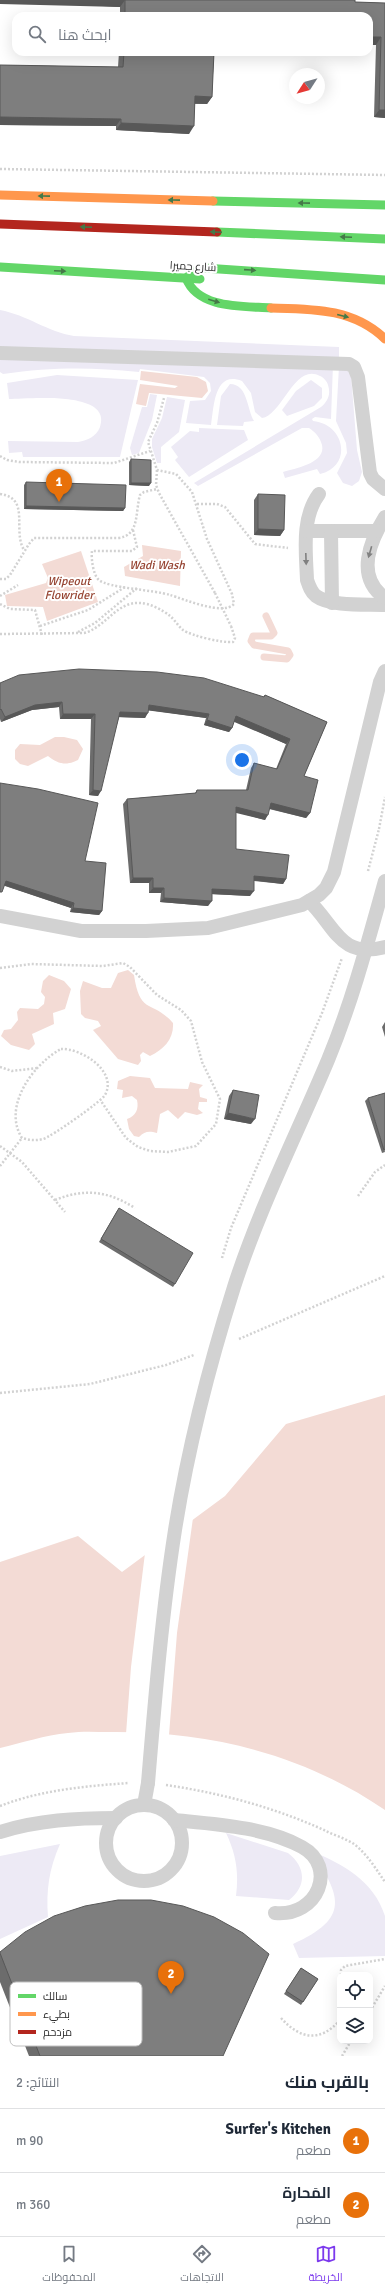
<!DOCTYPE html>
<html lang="ar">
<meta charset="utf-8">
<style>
:root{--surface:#fff;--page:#f6f6f7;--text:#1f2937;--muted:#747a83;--line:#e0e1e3;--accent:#7c3aed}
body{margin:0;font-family:Signika,Cairo,sans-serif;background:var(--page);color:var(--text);direction:rtl}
.controls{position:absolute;right:12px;bottom:12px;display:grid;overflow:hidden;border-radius:8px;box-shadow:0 4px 16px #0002}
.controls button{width:36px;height:36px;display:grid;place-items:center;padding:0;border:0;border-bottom:1px solid var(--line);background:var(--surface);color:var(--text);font:20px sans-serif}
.compass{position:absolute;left:289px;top:68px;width:36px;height:36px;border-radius:50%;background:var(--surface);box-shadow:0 4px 16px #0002;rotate:234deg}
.you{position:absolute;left:242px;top:760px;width:14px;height:14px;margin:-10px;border:3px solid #fff;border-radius:50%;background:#1a73e8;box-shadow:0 0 0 6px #1a73e833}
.badge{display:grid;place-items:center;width:26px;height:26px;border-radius:50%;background:var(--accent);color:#fff;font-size:13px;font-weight:700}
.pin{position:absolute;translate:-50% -33px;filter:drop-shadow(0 1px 2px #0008)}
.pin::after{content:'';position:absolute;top:21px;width:14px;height:12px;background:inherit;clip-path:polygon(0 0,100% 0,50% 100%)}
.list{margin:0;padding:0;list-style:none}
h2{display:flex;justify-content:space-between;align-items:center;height:52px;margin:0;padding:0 16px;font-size:17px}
h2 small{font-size:13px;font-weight:400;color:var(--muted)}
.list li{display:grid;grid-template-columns:26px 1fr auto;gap:12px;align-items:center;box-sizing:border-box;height:64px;padding:0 16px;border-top:1px solid var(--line)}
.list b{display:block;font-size:15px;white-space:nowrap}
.list p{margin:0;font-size:13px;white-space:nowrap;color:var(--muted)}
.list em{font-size:13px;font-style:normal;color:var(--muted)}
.icon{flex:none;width:22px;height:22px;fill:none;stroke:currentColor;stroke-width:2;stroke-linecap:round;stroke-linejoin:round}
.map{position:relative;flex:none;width:385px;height:2056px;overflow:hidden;direction:ltr}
.search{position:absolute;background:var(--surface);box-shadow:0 4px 16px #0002;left:12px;right:12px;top:12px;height:44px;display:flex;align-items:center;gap:10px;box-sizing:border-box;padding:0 14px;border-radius:12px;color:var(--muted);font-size:15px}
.sheet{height:180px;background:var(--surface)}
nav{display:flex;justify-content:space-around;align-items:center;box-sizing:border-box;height:56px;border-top:1px solid var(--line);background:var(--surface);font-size:11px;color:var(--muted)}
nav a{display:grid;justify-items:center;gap:2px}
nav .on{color:var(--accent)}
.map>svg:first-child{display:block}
.green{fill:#edeaf5}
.water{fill:#f3dbd5}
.pier{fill:#fff}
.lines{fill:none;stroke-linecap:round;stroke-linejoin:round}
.stream{stroke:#f3dbd5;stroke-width:7}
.path{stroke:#d2d2d2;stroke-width:2.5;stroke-dasharray:2 2;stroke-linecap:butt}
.lane{stroke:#d2d2d2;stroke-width:14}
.fast{stroke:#63d668;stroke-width:9}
.slow{stroke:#ff974d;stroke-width:9}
.jam{stroke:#b3261e;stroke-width:9}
.path-bridge{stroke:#d2d2d2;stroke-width:2.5;stroke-dasharray:2 2;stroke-linecap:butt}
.lane-bridge{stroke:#d2d2d2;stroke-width:14}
.wall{fill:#6c6c6c}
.shaded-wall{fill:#585858}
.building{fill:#7e7e7e;stroke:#585858}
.oneway{fill:#457948}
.oneway2{fill:#808080}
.labels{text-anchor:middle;stroke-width:4;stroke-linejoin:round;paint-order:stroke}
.street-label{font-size:11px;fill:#2d2d2d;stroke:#fff}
.water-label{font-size:12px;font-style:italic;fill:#974634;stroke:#fff}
.key{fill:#fff;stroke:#c0c0c0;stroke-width:1}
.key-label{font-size:11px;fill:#2d2d2d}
</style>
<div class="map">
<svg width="385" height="2056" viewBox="0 0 385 2056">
<rect width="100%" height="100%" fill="#fff"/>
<!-- green -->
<g class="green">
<path d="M0,310C27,315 48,332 74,336L339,347V359L0,349Z"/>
<path d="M0,355L333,364L331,419L315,417L312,419L313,421C345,424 353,466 320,474L317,469L285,478L283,472C296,468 326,463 322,445C320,437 315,432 309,428H302L198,486L194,483L321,407C328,401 331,394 328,385C327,381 323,377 320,376C295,362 282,415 262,418L255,412L251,393L242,381C214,370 214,407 211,425L186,423L190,401L205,400L211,391L210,383L204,377L140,369L139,372C90,367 52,367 3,374L0,372Z"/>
<path d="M339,366L345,367L351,375L357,450L362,472L359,481L352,486L343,483L337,473L347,453L346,443L336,421Z"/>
<path d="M57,375L138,380L120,457H23L22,452L9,453L8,441L78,442C88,440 96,437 100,427C113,390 27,399 9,399L7,383Z"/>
<path d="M311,380L322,388V398L314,406L287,416L282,410L296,391Z"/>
<path d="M230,384C248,384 247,410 254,421L244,422L243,426L217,425L221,396Z"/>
<path d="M150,394L157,395L152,420L139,453L132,455L130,448L142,407H147Z"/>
<path d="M167,397L185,400L179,432L161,447V463H157L152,447V439L162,418Z"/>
<path d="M199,428L244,430L248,440L189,477L175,460L178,457L171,447L190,431L199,432Z"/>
<path d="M226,1833L288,1853C306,1867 307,1886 289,1900L236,1896C239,1872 236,1854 226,1833Z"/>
<path d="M60,1844C49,1869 46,1890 48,1917L0,1939V1856Z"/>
<path d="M311,1851C343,1864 374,1881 385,1916C385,1928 385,1944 385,1956L299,1958L293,1944C351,1918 341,1896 311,1851Z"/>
</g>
<!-- water -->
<g class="water">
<path d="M141,371L197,377L206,382L208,391L202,398L149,393L146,406L136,404L140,384L175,388L178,386L140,380Z"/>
<path d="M142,545L181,551L180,586L125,576L124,567L143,556Z"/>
<path d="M81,551L98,602L47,621L43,607L7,606L5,595L46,583L48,578L42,564Z"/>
<path d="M55,737H64L77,740L83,749L78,760C66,766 58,764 48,756L28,766L20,764L15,759V750L20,744L40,745Z"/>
<path d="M128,970L134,975C140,1016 152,999 173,1023C174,1039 164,1049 150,1056L143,1052L140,1055L141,1061L138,1065L118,1059L93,1030L101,1026L98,1021L85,1018L81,1014L80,991L83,981L102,988H111L118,973Z"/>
<path d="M49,975L64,981L71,989L65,1009L53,1013L54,1024L32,1034L35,1044L29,1050L11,1045L1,1036L4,1030L11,1029L18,1020L17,1012L20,1008L38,1009L44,1004L45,997L41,992L43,981Z"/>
<path d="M130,1076L150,1078L155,1088L188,1089L190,1082L203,1085L199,1089L200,1097L207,1099V1102H199L198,1109L203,1113L197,1115L185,1112L178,1119L168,1110L160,1114L157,1133C149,1131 145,1131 139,1137L134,1136L129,1129L127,1119C136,1116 139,1109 137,1100L132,1096L122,1098L123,1090L117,1089L118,1081Z"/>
<path d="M385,1395V1810C303,1754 209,1731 110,1732C96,1732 82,1731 68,1733C45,1735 22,1743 0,1748V1562L78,1536L122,1572L225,1496L286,1424Z"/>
</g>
<!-- pier -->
<path class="pier" d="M193,1518L177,1633L169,1735L126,1734L131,1667L145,1553Z"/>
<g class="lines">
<!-- stream -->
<path class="stream" d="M264,657L287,659L290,655L288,651L254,645L251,641L253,636H271L274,633L266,616"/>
<!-- path -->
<g class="path">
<path d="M0,169L385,175"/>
<path d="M0,456L7,460L19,462L114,463L150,451"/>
<path d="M157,470L156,485L159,493L215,593"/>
<path d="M0,494C31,498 12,530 24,550"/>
<path d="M197,504H217L225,507L255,544L288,548"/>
<path d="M133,530L137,547L132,551H92C91,558 93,575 99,580C108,588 155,590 170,595C184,599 223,616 234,604L232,594L207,539L192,492L176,474L157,470L148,442L157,423L164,398"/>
<path d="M0,579H6L10,575L29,544L34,538H118C140,536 135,512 140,495L144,492L157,489"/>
<path d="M0,596L18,585"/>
<path d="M0,604L10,609L35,610L42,635"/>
<path d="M40,626L88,610L125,587"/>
<path d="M78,632L95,623L137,588"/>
<path d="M0,634L84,633C105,628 117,601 140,603C149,603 163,610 170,616C175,620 178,626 183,630C192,636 222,643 233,642L235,638L231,626"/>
<path d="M379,829L385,797"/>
<path d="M0,968L31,964L103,966L123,963L130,967L157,995L181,1010L191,1021L202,1062L220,1099L216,1124L196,1146L168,1152L150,1151L138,1147L126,1138L101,1101"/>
<path d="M61,1049C81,1048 118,1071 105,1095C102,1101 51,1137 43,1139C35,1141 29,1140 22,1138C2,1107 33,1064 61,1049Z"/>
<path d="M0,1067L12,1071L37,1068"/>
<path d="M0,1146L22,1162L65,1212"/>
<path d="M0,1166L22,1138"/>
<path d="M358,1196L375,1172L385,1165"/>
<path d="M55,1200C85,1188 108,1191 135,1208"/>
<path d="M239,1339L385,1276"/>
<path d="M0,1393L90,1384L166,1365L194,1355"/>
<path d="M166,1785C220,1793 273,1807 324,1830C333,1835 345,1838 354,1844C367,1854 376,1869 385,1882"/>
<path d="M0,1806C41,1790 86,1786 129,1783"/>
<path d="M341,1975V1970L345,1966L385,1959"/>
<path d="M370,2011L385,1986"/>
<path d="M281,2018C300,2039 320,2043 340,2020"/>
<path d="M342,2056L351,2041"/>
</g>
<!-- lane -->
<g class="lane">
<path d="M0,353L349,364L354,367L358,377L370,473L373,479L385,489"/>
<path d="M319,494C301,518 306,552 307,580C309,586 311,592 316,596C331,607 367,604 385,605"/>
<path d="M385,517C370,541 355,577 385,598"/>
<path d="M307,531H376"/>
<path d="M331,531L332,603"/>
<path d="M309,901C336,927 340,959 385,947"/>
<path d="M0,916L81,931H146L208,928L302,905L319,895L326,888L334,872L380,682L385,671"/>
<circle cx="144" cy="1843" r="38"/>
<path d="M144,1805L148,1783"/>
<path d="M174,1820C214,1824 266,1827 302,1847C338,1867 318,1917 275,1913"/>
<path d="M0,1832C38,1820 77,1818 116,1818"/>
</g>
<!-- fast -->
<g class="fast">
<path d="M213,201L385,205"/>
<path d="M217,232L385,239"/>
<path d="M0,267L200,279"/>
<path d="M271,308C242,306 198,309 186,278L195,271L204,268L385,280"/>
</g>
<!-- slow -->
<g class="slow">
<path d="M0,195L213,201"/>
<path d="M271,308C312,309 353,308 385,339"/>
</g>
<!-- jam -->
<path class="jam" d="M0,224L217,232"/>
<!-- path-bridge -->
<g class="path-bridge">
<path d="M215,593L231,626"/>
<path d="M368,871L379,829"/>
<path d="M222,1258L231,1228L322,1013L342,958"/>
</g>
<!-- lane-bridge -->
<path class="lane-bridge" d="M148,1783C155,1699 162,1613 175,1530C188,1448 209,1366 234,1287C259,1209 296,1136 328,1060C352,1002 368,942 385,881"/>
</g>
<!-- wall -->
<g class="wall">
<path d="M0,0H355V2L385,3V118L374,117L376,45L369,16H120V7Z"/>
<path d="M119,52H214L212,97L207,104H195L189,134L116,130V126L0,125V65L118,67Z"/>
<path d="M131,459L149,486L129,485V462Z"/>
<path d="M26,482L125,508L123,511L24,509V485Z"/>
<path d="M258,494L284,530L280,536L254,535V500Z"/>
<path d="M0,683L263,697L265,695L327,722L304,776L310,813L306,818L269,809L265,820L236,812V849L286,879L283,884L254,881L250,896L212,894L208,906L160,902L161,893H149V883H130L123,804L127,799L195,793L197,790H246L251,768L254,763L276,769L286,744L234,721L232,728L229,732L204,725L206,718L148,710L145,718L119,717L98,796L89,795L91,719H60L59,707L32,710L1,722L0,719Z"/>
<path d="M0,783L85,861L102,911L99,915L70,912L71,908L5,886Z"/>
<path d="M385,1022V1037L382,1027Z"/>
<path d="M233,1090L251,1124L224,1119L229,1096Z"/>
<path d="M368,1098L385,1152L382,1153L365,1101Z"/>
<path d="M117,1211L175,1284L173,1287L99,1242Z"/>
<path d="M0,1953L223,2056H29L0,1982Z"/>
<path d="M301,1968L318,1979L301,2005L284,1994Z"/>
</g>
<!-- shaded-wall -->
<g class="shaded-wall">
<path d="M0,0H125L120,7L0,4Z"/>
<path d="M257,13L295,14L294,16H255Z"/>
<path d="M369,37H381L376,45H369Z"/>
<path d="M195,96L212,97L207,104L190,103Z"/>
<path d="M379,110H385V118L374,117Z"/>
<path d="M0,117L121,119L116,126L0,125Z"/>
<path d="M121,123L194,126L189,134L116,130Z"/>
<path d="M131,483H151L149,486L129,485Z"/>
<path d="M26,506L125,508L123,511L24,509Z"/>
<path d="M258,529L284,530L280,536L254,535Z"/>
<path d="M62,702L59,707L32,710L1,722L5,717L35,705Z"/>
<path d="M149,705L209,714L206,718L145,710Z"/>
<path d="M120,712L148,713L145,718L116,717Z"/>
<path d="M63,714H95L91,719H60Z"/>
<path d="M236,716L290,739L286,744L232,721Z"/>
<path d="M207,720L232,728L229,732L204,725Z"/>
<path d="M93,790L101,791L98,796L89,795Z"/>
<path d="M271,803L310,813L306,818L267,808Z"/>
<path d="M236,807L268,815L265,820L232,812Z"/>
<path d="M254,876L286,879L283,884L251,880Z"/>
<path d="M133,878H153L149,883H130Z"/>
<path d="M6,881L74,903L71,908L3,885Z"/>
<path d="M153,888H164L161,893H149Z"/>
<path d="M212,889L254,891L250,896L209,894Z"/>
<path d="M164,898L212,901L208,906L160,902Z"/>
<path d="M73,908L102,911L99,915L70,912Z"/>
<path d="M228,1113L255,1119L251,1124L224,1119Z"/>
</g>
<!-- building -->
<g class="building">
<path d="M125,0H355V2L385,3V110H379L381,37H369V16H295V14L257,13V16H125Z"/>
<path d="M124,52H214L212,97L195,96L194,126L121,123V119L0,117V65L123,67Z"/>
<path d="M131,459L151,460V483H131Z"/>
<path d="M26,482L126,485L125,508L26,506Z"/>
<path d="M258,494L285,495L284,530L258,529Z"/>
<path d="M79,669L157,672L204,678L264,697L265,695L327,722L304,776L318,780L310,813L271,803L268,815L236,807V849L289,855L286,879L254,876V891L212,889V901L164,898V888H153V878H133L127,799L196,793L197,790H248L254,763L277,769L290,739L236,716L232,728L207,720L209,714L149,705L148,713L120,712L101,791L93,790L95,714H63L62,702L35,705L5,717L1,709L0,710V683L19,675Z"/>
<path d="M0,783L38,789L98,803L85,861L106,863L102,911L73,908L74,903L6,881L2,892H0Z"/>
<path d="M233,1090L259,1095L255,1119L228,1113Z"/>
<path d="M385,1093V1150H384L368,1098Z"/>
<path d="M119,1208L193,1253L175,1284L101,1239Z"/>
<path d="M118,1900H151L183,1906L214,1917L243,1933L269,1954L223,2056H40L0,1953V1952L25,1932L54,1916L85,1906Z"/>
<path d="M301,1968L318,1979L303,2002L286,1991Z"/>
</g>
<!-- one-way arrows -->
<defs><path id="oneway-solid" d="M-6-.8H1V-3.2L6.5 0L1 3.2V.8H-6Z"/></defs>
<g class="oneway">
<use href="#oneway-solid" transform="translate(44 196) rotate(-179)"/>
<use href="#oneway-solid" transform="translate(174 200) rotate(-179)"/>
<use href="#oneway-solid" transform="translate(304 203) rotate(-179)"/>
<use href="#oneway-solid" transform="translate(86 227) rotate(-178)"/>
<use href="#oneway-solid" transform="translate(216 232) rotate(-178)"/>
<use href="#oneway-solid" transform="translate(346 237) rotate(-178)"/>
<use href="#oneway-solid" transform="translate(250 270) rotate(4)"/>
<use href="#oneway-solid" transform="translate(60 271) rotate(3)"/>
<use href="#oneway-solid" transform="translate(214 301) rotate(16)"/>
<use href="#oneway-solid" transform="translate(343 316) rotate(14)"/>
</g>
<g class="oneway2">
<use href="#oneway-solid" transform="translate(370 552) rotate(106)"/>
<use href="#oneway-solid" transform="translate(306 559) rotate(88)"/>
</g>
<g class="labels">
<!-- street labels -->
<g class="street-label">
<text transform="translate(193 266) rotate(3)" y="4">شارع جميرا</text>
</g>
<!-- water labels -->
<g class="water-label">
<text x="157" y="569">Wadi Wash</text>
<text x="69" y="585">Wipeout<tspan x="69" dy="14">Flowrider</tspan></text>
</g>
</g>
<!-- legend -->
<rect x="10" y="1982" width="132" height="64" rx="6" class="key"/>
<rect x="18" y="1994" width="18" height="4" fill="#63d668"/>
<rect x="18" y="2012" width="18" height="4" fill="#ff974d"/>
<rect x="18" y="2030" width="18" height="4" fill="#b3261e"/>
<g class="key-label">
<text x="43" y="2000">سالك</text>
<text x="43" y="2018">بطيء</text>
<text x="43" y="2036">مزدحم</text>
</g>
</svg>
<div class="controls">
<button><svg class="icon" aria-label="locate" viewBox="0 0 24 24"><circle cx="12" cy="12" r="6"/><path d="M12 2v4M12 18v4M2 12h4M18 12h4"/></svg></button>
<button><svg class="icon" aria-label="layers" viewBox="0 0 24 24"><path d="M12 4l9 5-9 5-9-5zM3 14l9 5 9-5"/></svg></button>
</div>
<svg class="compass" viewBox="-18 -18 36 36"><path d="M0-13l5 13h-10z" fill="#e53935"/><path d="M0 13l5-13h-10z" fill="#747a83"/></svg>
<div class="you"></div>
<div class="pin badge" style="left:59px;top:502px;background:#e8710a">1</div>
<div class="pin badge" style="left:171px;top:1994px;background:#e8710a">2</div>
<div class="search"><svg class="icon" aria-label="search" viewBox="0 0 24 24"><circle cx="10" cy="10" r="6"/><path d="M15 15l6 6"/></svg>ابحث هنا</div>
</div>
<section class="sheet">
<h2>بالقرب منك<small>النتائج: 2</small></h2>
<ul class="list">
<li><span class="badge" style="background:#e8710a">1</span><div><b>Surfer's Kitchen</b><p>مطعم</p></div><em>90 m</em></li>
<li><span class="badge" style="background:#e8710a">2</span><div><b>المَحارة</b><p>مطعم</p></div><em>360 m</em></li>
</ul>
</section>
<nav>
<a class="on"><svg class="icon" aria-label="map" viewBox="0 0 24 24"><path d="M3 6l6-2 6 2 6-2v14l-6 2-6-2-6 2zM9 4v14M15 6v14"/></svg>الخريطة</a>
<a><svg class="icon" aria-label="directions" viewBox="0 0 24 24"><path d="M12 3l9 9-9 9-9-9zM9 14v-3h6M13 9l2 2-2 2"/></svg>الاتجاهات</a>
<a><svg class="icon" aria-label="saved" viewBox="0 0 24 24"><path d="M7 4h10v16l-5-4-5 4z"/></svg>المحفوظات</a>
</nav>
